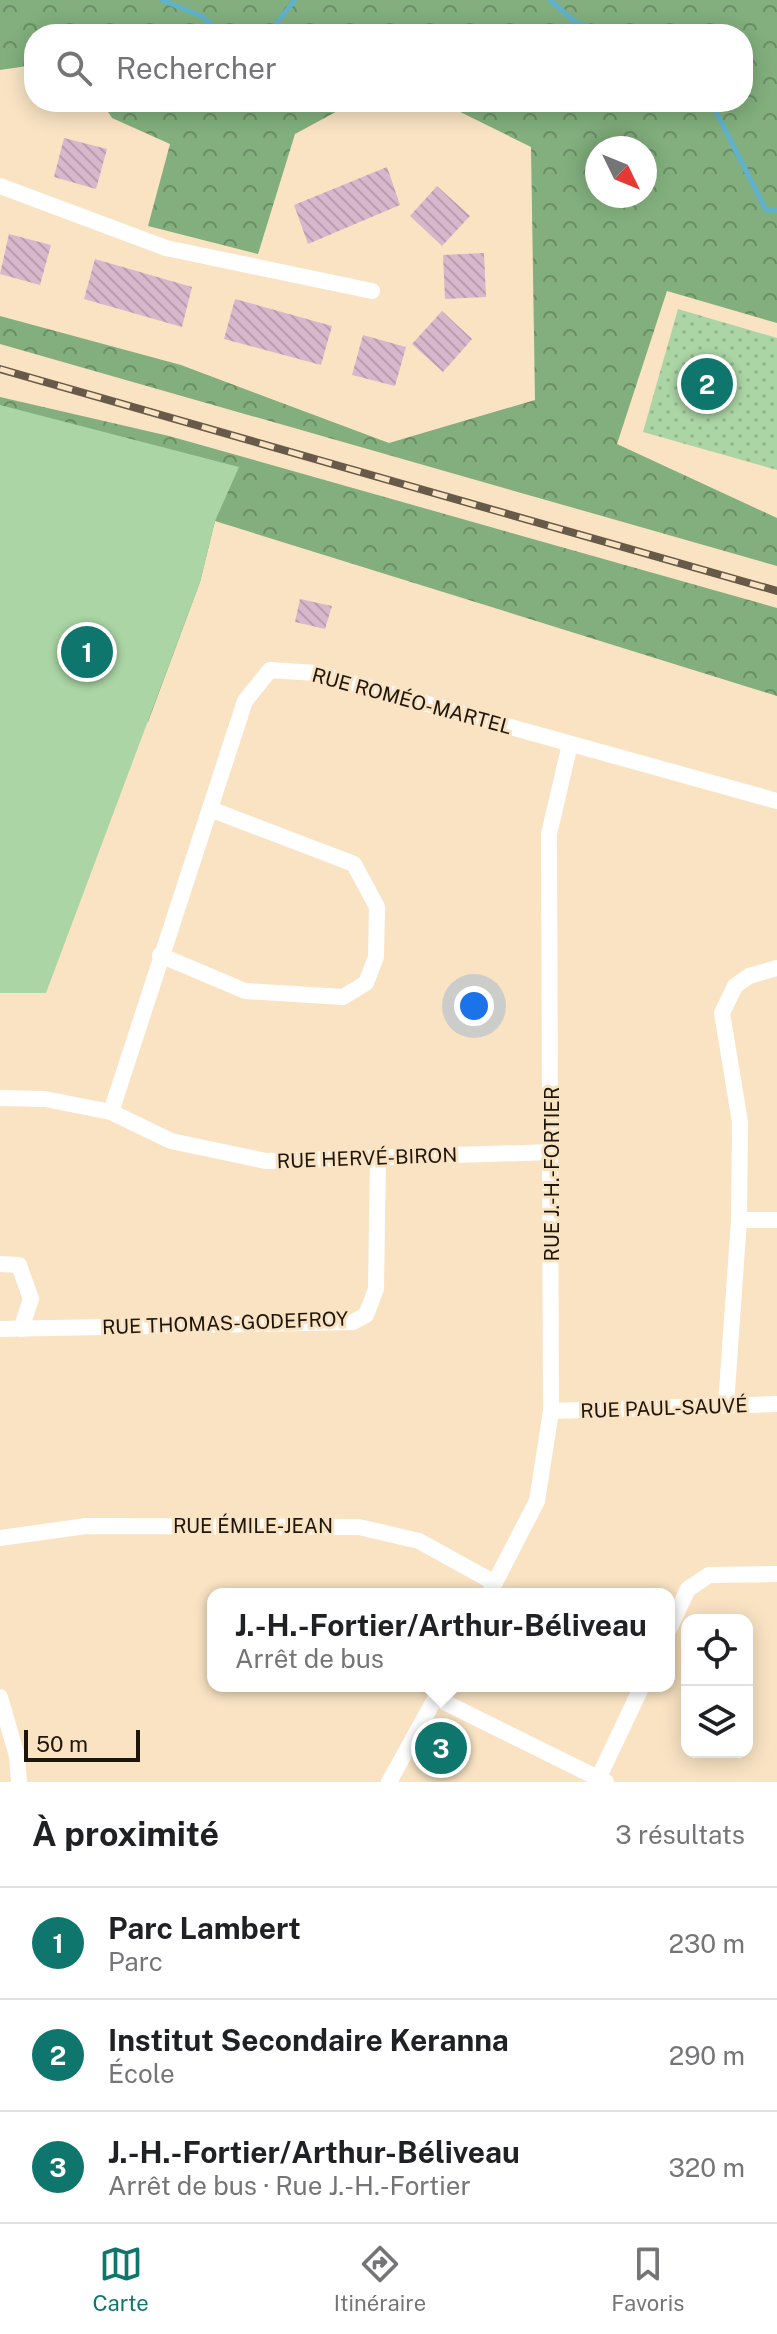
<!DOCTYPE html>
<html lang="fr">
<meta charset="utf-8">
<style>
:root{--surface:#fff;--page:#f2f2f2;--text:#202124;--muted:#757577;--line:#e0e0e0;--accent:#0f766e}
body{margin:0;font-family:"Public Sans",sans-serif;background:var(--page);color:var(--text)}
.controls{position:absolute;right:24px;bottom:24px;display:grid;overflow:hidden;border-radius:16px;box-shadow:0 4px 20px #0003}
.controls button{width:72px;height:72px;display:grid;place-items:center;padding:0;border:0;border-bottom:2px solid var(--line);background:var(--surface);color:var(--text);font:40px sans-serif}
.compass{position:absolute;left:585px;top:136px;width:72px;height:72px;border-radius:50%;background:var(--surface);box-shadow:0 4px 20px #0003;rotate:133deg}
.scale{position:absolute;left:24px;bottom:20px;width:116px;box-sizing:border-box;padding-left:8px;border:4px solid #1e160a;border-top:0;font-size:22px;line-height:28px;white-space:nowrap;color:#1e160a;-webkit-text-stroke:6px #f9e3c3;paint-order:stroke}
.you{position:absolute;left:474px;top:1006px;width:28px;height:28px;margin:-20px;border:6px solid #fff;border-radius:50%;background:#1a73e8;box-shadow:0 0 0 12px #1a73e833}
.badge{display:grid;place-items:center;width:52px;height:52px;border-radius:50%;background:var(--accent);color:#fff;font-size:26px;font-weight:700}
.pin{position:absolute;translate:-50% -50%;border:4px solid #fff;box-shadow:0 2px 8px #0006}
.popup{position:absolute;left:207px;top:1588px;width:468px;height:104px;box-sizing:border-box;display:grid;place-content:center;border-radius:16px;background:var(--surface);filter:drop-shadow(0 2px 6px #0005);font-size:26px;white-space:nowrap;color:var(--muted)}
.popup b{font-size:30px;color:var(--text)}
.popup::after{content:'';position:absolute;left:50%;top:100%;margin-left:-16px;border:16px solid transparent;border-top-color:var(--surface)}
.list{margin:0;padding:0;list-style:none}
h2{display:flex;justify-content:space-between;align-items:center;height:104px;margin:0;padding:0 32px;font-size:34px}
h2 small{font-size:26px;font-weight:400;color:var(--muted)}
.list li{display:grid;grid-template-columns:52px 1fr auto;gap:24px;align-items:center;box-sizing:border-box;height:112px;padding:0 32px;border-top:2px solid var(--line)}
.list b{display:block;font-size:30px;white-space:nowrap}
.list p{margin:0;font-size:26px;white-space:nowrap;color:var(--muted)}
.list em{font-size:26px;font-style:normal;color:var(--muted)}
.icon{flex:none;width:44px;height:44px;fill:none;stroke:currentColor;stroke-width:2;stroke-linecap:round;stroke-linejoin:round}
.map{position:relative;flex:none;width:777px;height:1782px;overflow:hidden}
.search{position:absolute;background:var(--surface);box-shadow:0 4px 20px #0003;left:24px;right:24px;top:24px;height:88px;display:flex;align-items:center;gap:20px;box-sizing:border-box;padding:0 28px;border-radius:32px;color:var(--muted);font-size:30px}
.sheet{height:440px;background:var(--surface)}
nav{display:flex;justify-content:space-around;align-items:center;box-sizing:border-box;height:112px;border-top:2px solid var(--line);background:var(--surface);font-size:22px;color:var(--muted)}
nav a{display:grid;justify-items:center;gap:4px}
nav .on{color:var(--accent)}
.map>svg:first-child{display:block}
.grass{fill:url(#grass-dots)}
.forest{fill:url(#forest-crowns);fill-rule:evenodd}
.park{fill:#abd5a5}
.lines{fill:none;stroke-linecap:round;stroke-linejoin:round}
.stream{stroke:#61b1cb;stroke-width:5}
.building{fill:url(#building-back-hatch)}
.street{stroke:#fff;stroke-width:16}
.rail-casing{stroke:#675a48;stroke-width:8}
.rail{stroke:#f9e3c3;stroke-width:5;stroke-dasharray:15;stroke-linecap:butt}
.labels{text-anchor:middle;stroke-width:6;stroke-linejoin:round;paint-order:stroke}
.street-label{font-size:20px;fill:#1e160a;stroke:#f9e3c3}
</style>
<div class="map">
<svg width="777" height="1782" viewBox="0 0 777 1782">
<defs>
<pattern id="grass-dots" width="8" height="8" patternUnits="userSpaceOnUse" patternTransform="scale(2)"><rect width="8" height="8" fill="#abd5a5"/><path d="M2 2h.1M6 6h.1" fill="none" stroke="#93b68d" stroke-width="1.8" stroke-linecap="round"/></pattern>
<pattern id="forest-crowns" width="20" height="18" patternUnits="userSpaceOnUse" patternTransform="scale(2)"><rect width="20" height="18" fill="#82af7d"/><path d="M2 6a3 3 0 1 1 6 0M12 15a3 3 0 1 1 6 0" fill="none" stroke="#6a8d65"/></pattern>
<pattern id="building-back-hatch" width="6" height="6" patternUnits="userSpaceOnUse" patternTransform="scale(2)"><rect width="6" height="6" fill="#d8b7cd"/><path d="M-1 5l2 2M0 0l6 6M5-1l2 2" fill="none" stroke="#b99daf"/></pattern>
</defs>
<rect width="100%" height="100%" fill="#f9e3c3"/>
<!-- grass -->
<path class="grass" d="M678,309L777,338V470L643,432Z"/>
<!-- forest -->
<g class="forest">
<path d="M0,0H777V323L667,291L617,444L777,518V566L0,344V316L181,365L389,443L535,400L531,147L440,102H743V34H34V65L0,70ZM645,148V196H597V148Z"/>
<path d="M102,102H354L295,134L258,254L148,226L170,144L112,118Z"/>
<path d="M0,397L169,436L777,608V696L215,521L200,582L148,722L0,671Z"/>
</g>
<!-- park -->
<path class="park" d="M0,405L239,467L215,521L200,582L46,993H0Z"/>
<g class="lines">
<!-- stream -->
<g class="stream">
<path d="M162,0L201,16L218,29L270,31L295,0"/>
<path d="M550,0L575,22L616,34"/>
<path d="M711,102L766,210H777"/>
</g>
</g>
<!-- building -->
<g class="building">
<path d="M64,138L107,149L96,189L54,177Z"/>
<path d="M387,167L400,205L308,244L294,205Z"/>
<path d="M437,186L470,216L442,246L410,216Z"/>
<path d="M9,234L51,245L40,285L0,274Z"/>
<path d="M484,253L486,297L445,299L443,255Z"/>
<path d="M95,259L192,287L182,327L84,299Z"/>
<path d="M235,299L332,326L321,365L224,339Z"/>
<path d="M442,311L472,339L443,372L412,344Z"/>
<path d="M363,335L406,347L395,386L352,375Z"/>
<path d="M300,599L332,606L325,629L295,622Z"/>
</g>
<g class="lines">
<!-- street -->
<g class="street">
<path d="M0,186L166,248L372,291"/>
<path d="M160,955L245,991L343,997L366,983L376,957L377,907L354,864L210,809"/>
<path d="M0,1098L45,1099L111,1112L171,1141L266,1161L552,1152"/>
<path d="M111,1112L245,701L270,670L316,673L777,801"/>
<path d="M739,1220H777"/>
<path d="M0,1264L19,1265L31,1299L21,1329"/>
<path d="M0,1329L353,1322L366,1315L376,1289L378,1158"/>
<path d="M726,1405L739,1220L740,1122L722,1013L735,986L749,976L777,968"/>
<path d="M551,1411L777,1404"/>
<path d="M0,1538L86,1526L359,1527L419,1541L495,1583"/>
<path d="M489,1594L537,1501L551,1411L549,834L570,744"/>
<path d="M669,1629L688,1589L709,1575L777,1574"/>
<path d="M0,1697L17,1756L19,1782"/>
<path d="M436,1698L606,1782"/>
<path d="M598,1779L642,1686"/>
<path d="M389,1782L442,1686"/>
</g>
<defs>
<path id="rail" d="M0,369L777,591"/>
</defs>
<!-- rail casing -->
<use href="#rail" class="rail-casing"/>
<!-- rail -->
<use href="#rail" class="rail"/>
</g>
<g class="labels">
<!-- street labels -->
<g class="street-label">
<text transform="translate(412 701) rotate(15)" y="7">RUE ROMÉO-MARTEL</text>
<text transform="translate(367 1158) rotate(-2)" y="7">RUE HERVÉ-BIRON</text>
<text transform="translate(552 1174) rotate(-90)" y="7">RUE J.-H.-FORTIER</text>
<text transform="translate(225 1323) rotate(-2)" y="7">RUE THOMAS-GODEFROY</text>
<text transform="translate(664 1408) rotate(-2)" y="7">RUE PAUL-SAUVÉ</text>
<text x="253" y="1533">RUE ÉMILE-JEAN</text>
</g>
</g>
</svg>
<div class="controls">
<button><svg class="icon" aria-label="locate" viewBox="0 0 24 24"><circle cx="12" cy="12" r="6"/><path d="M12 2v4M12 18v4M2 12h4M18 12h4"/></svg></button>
<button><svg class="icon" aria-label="layers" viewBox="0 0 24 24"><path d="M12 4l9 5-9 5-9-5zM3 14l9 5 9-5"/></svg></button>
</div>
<svg class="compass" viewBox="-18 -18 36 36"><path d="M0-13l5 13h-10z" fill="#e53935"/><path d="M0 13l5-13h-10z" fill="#757577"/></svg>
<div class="scale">50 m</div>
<div class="you"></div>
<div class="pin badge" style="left:87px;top:652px">1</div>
<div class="pin badge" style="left:707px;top:384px">2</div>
<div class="pin badge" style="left:441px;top:1748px">3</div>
<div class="popup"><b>J.-H.-Fortier/Arthur-Béliveau</b>Arrêt de bus</div>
<div class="search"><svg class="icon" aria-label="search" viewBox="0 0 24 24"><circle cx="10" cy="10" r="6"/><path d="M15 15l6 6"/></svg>Rechercher</div>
</div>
<section class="sheet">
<h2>À proximité<small>3 résultats</small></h2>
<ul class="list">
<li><span class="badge">1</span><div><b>Parc Lambert</b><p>Parc</p></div><em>230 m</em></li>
<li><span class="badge">2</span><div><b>Institut Secondaire Keranna</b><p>École</p></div><em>290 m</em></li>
<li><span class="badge">3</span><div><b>J.-H.-Fortier/Arthur-Béliveau</b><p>Arrêt de bus · Rue J.-H.-Fortier</p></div><em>320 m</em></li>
</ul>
</section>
<nav>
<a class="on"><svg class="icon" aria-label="map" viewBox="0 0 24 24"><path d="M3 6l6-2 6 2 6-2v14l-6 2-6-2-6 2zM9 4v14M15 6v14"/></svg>Carte</a>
<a><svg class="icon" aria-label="directions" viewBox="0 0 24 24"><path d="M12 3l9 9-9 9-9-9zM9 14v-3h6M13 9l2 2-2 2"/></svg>Itinéraire</a>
<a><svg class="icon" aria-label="saved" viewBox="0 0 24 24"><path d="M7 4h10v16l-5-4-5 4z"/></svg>Favoris</a>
</nav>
